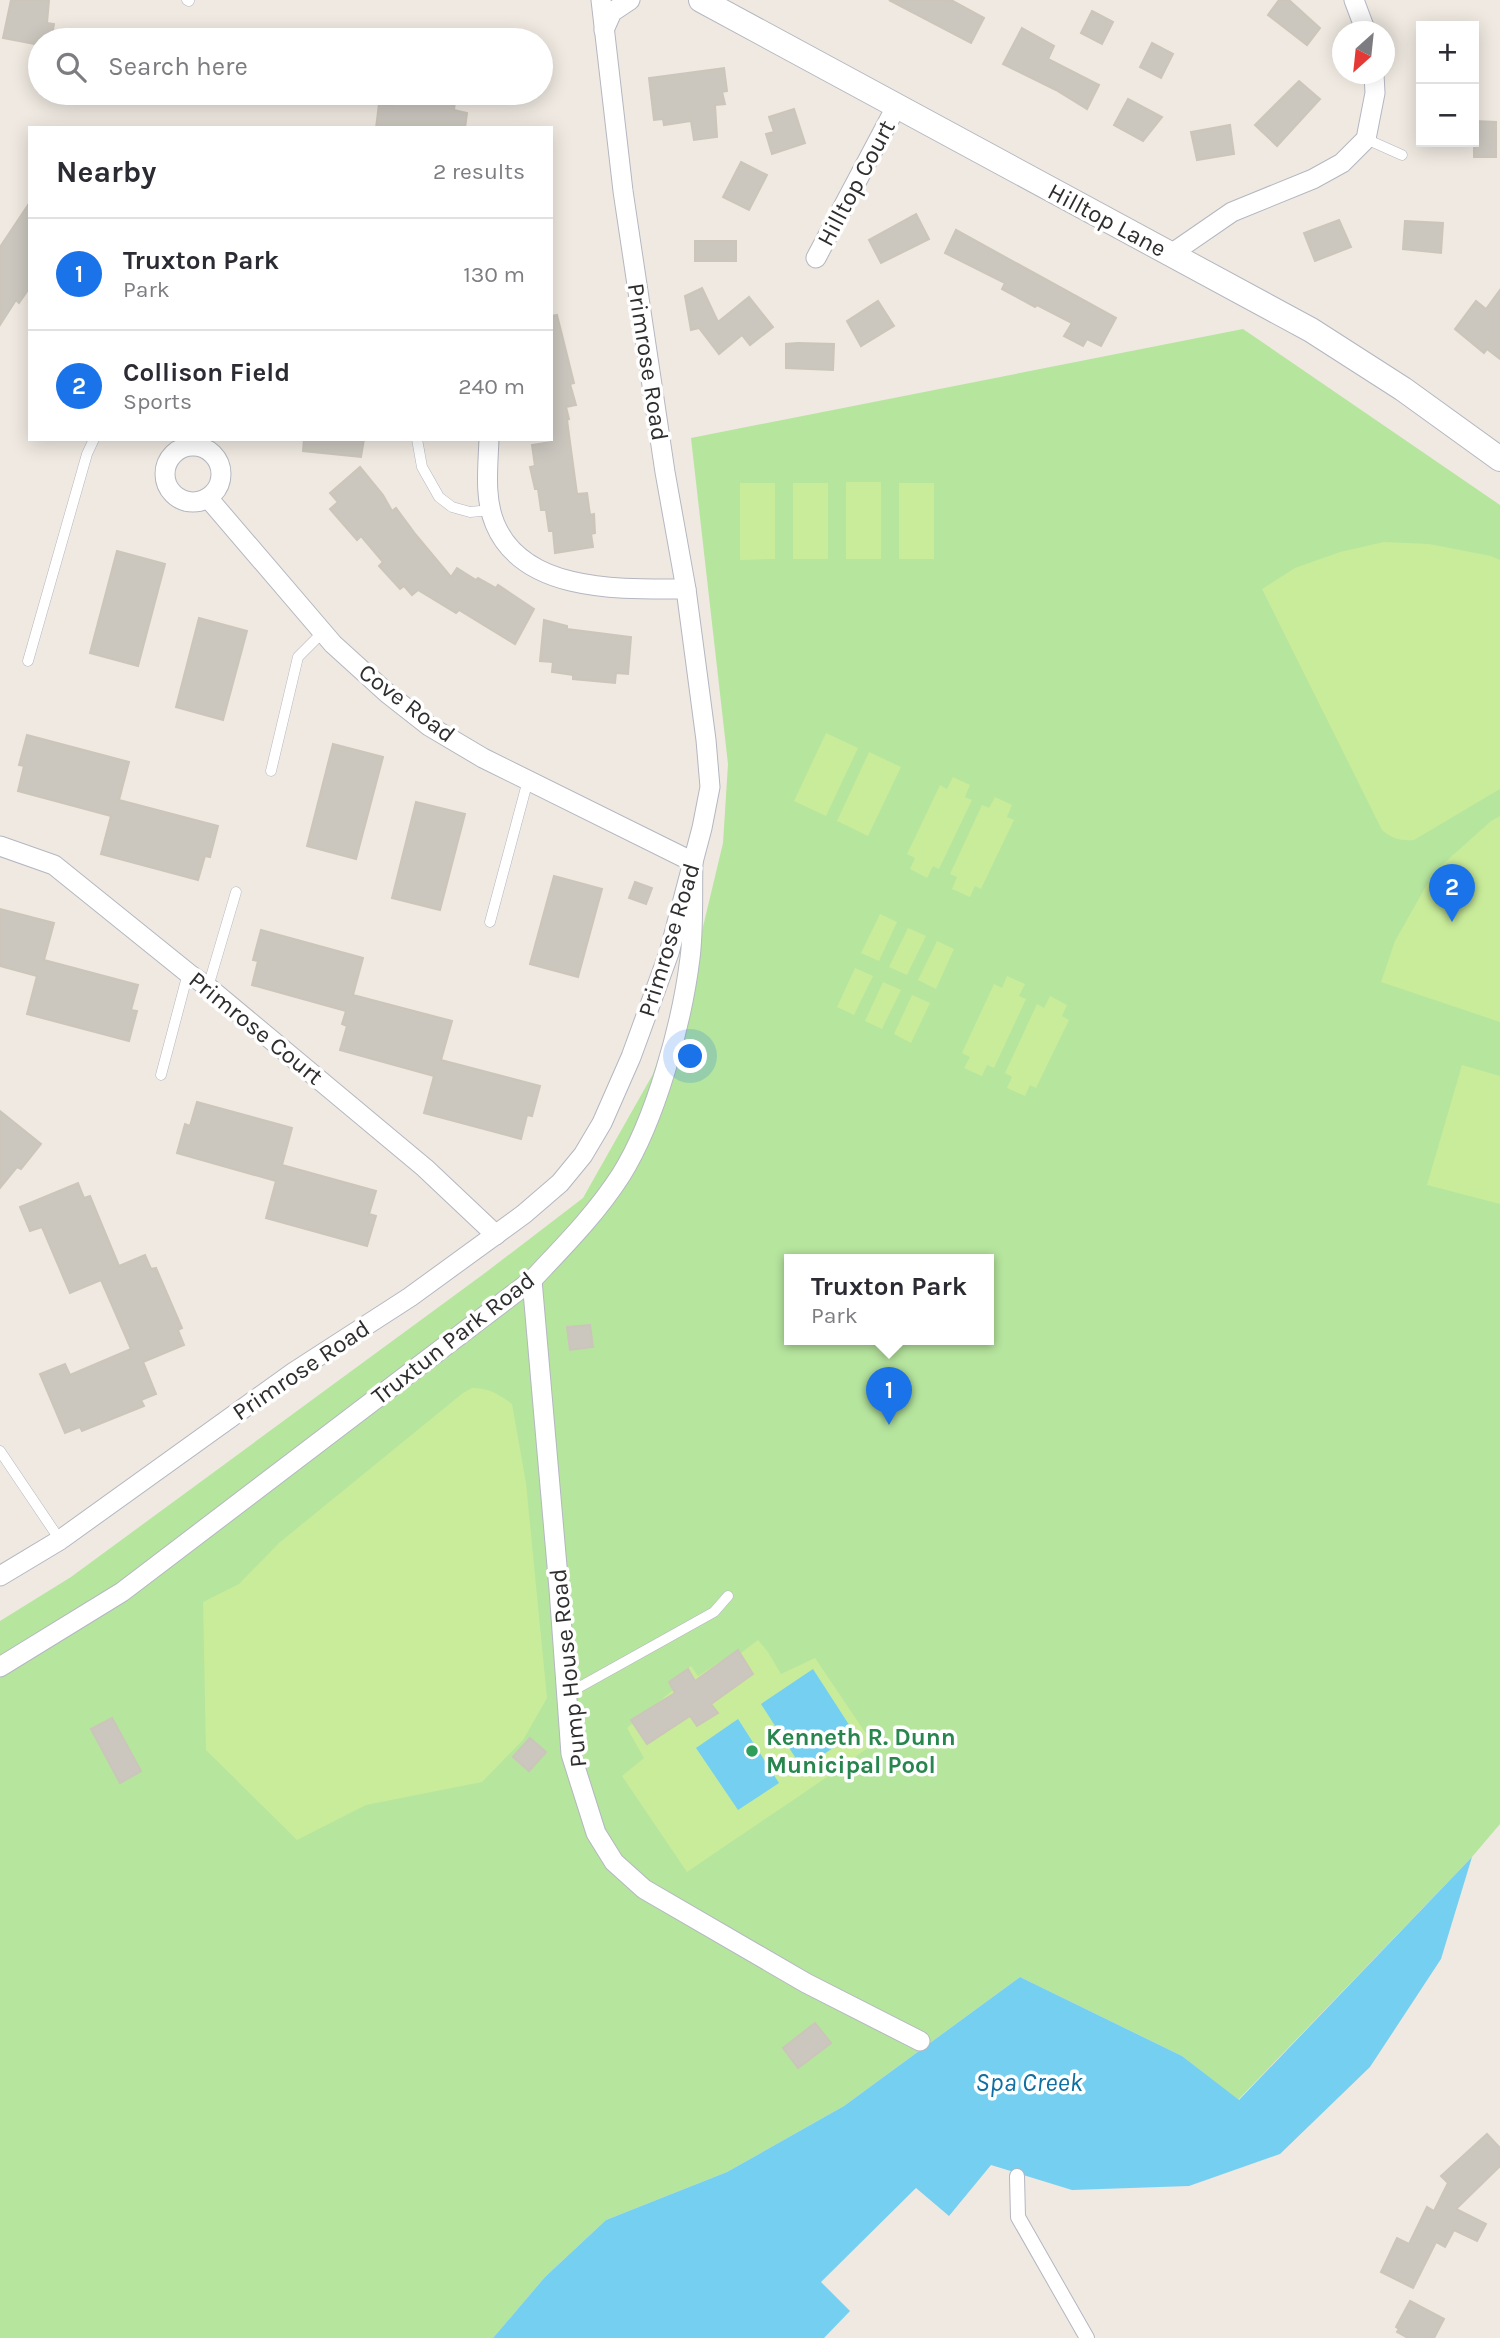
<!DOCTYPE html>
<meta charset="utf-8">
<style>
:root{--surface:#fff;--page:#f7f7f7;--text:#2b2b33;--muted:#7c7c81;--line:#e1e1e2;--accent:#1a73e8}
body{margin:0;font-family:Karla,sans-serif;background:var(--page);color:var(--text)}
.controls{position:absolute;right:21px;top:21px;display:grid;overflow:hidden;border-radius:0px;box-shadow:0 4px 18px #0003}
.controls button{width:63px;height:63px;display:grid;place-items:center;padding:0;border:0;border-bottom:2px solid var(--line);background:var(--surface);color:var(--text);font:35px sans-serif}
.compass{position:absolute;left:1332px;top:21px;width:63px;height:63px;border-radius:50%;background:var(--surface);box-shadow:0 4px 18px #0003;rotate:207deg}
.you{position:absolute;left:691px;top:1057px;width:24px;height:24px;margin:-18px;border:5px solid #fff;border-radius:50%;background:#1a73e8;box-shadow:0 0 0 10px #1a73e833}
.badge{display:grid;place-items:center;width:46px;height:46px;border-radius:50%;background:var(--accent);color:#fff;font-size:23px;font-weight:700}
.pin{position:absolute;translate:-50% -58px;filter:drop-shadow(0 2px 4px #0008)}
.pin::after{content:'';position:absolute;top:37px;width:24px;height:21px;background:inherit;clip-path:polygon(0 0,100% 0,50% 100%)}
.popup{position:absolute;left:784px;top:1254px;width:210px;height:91px;box-sizing:border-box;display:grid;place-content:center;border-radius:0px;background:var(--surface);filter:drop-shadow(0 2px 5px #0005);font-size:23px;white-space:nowrap;color:var(--muted)}
.popup b{font-size:26px;color:var(--text)}
.popup::after{content:'';position:absolute;left:50%;top:100%;margin-left:-14px;border:14px solid transparent;border-top-color:var(--surface)}
.list{margin:0;padding:0;list-style:none}
h2{display:flex;justify-content:space-between;align-items:center;height:91px;margin:0;padding:0 28px;font-size:30px}
h2 small{font-size:23px;font-weight:400;color:var(--muted)}
.list li{display:grid;grid-template-columns:46px 1fr auto;gap:21px;align-items:center;box-sizing:border-box;height:112px;padding:0 28px;border-top:2px solid var(--line)}
.list b{display:block;font-size:26px;white-space:nowrap}
.list p{margin:0;font-size:23px;white-space:nowrap;color:var(--muted)}
.list em{font-size:23px;font-style:normal;color:var(--muted)}
.icon{flex:none;width:38px;height:38px;fill:none;stroke:currentColor;stroke-width:2;stroke-linecap:round;stroke-linejoin:round}
.map{position:relative;flex:none;width:1500px;height:2338px;overflow:hidden}
.search{position:absolute;background:var(--surface);box-shadow:0 4px 18px #0003;left:28px;top:28px;width:525px;height:77px;display:flex;align-items:center;gap:18px;box-sizing:border-box;padding:0 24px;border-radius:38px;color:var(--muted);font-size:26px}
.panel{position:absolute;background:var(--surface);box-shadow:0 4px 18px #0003;left:28px;top:126px;width:525px;height:315px;border-radius:0px}
.map>svg:first-child{display:block}
.green{fill:#b6e59e;fill-rule:evenodd}
.pitch{fill:#c9ec9a}
.water{fill:#75cff0}
.building{fill:#cbc7bf;stroke:#cbc5ba;stroke-width:2}
.lines{fill:none;stroke-linecap:round;stroke-linejoin:round}
.service-casing{stroke:#b4b7c1;stroke-width:11}
.pedestrian-casing{stroke:#b4b7c1;stroke-width:16}
.minor-casing{stroke:#b4b7c1;stroke-width:21}
.tertiary-casing{stroke:#b4b7c1;stroke-width:26}
.service{stroke:#fff;stroke-width:10}
.pedestrian{stroke:#fff;stroke-width:14}
.minor{stroke:#fff;stroke-width:19}
.tertiary{stroke:#fff;stroke-width:24}
.leisure-dot{fill:#2e9e5b;stroke:#fff;stroke-width:2.5}
.labels{text-anchor:middle;stroke-width:7;stroke-linejoin:round;paint-order:stroke}
.street-label{font-size:24px;fill:#2e2e2e;stroke:#fff}
.leisure-label{font-size:24px;font-weight:bold;fill:#27864d;stroke:#fff;text-anchor:start}
.water-label{font-size:26px;font-style:italic;fill:#0d6fa3;stroke:#fff}
</style>
<div class="map">
<svg width="1500" height="2338" viewBox="0 0 1500 2338">
<rect width="100%" height="100%" fill="#efe9e1"/>
<!-- green -->
<path class="green" d="M1243,329L1500,505V1824L1472,1857L1238,2100L1182,2056L1020,1977L844,2106L727,2172L606,2220L545,2277L493,2338H0V1621L71,1577L485,1273L583,1198L653,1074L702,931L723,843L728,764L691,438ZM789,1259H989V1339H789Z"/>
<!-- pitch -->
<g class="pitch">
<rect x="846" y="482" width="35" height="77"/>
<path d="M740,483H775V559L740,560Z"/>
<rect x="793" y="483" width="35" height="76"/>
<rect x="899" y="483" width="35" height="76"/>
<path d="M1384,542L1429,544L1491,556L1500,560V789L1414,840C1401,841 1392,839 1382,830L1262,589L1295,568L1340,552Z"/>
<path d="M826,733L858,748L826,816L794,801Z"/>
<path d="M869,752L901,767L868,836L837,821Z"/>
<path d="M953,777L970,785L965,797L972,800L939,869L933,866L927,878L910,869L915,858L907,854L940,785L947,789Z"/>
<path d="M995,797L1012,805L1007,817L1014,820L981,889L975,886L970,897L952,889L957,877L950,874L982,805L989,808Z"/>
<path d="M1500,816V1022L1381,982L1395,941L1434,872L1491,821Z"/>
<path d="M880,914L897,922L879,961L861,953Z"/>
<path d="M908,928L926,936L907,975L889,967Z"/>
<path d="M937,941L954,949L936,989L918,980Z"/>
<path d="M855,968L873,976L854,1015L837,1007Z"/>
<path d="M1007,976L1025,984L1019,996L1026,999L994,1068L987,1065L982,1076L964,1068L970,1057L962,1053L994,984L1002,988Z"/>
<path d="M883,982L901,990L882,1029L865,1021Z"/>
<path d="M912,995L930,1003L911,1043L894,1034Z"/>
<path d="M1050,996L1067,1005L1062,1016L1069,1020L1036,1088L1030,1085L1025,1096L1007,1088L1012,1077L1005,1073L1037,1004L1044,1008Z"/>
<path d="M1462,1065L1500,1076V1204L1427,1185Z"/>
<path d="M472,1388C489,1388 499,1394 512,1404L526,1483L547,1698L523,1740L482,1782L366,1805L297,1840L206,1750L203,1602L239,1584L279,1543L463,1393Z"/>
<path d="M758,1640L768,1652L781,1674L815,1658L873,1744C812,1789 749,1829 687,1872L622,1776L644,1758L627,1728L673,1690L669,1682L691,1666L698,1676L738,1650L741,1653Z"/>
</g>
<!-- water -->
<g class="water">
<path d="M813,1669L855,1734L802,1768L761,1704Z"/>
<path d="M738,1719L779,1783L738,1810L696,1748Z"/>
<path d="M1472,1857L1441,1959L1370,2067L1280,2154L1189,2186L1072,2190L991,2165L949,2216L916,2188L821,2282L850,2311L824,2338H493L545,2277L606,2220L727,2172L844,2106L1020,1977L1182,2056L1239,2100Z"/>
</g>
<!-- building -->
<g class="building">
<path d="M11,0H49L47,23L54,24L51,40H40V45L3,38Z"/>
<path d="M889,0H951L984,18L971,43Z"/>
<path d="M1279,0H1289L1320,28L1307,45L1268,15Z"/>
<path d="M1092,11L1113,22L1102,44L1081,33Z"/>
<path d="M1022,28L1054,46L1048,59L1099,85L1087,109L1056,90L1003,64Z"/>
<path d="M1152,43L1173,54L1161,78L1140,67Z"/>
<path d="M724,68L727,91L722,92L725,104L715,105L717,137L694,140L691,121L664,125L663,119L654,120L649,78Z"/>
<path d="M1299,81L1320,99L1277,146L1255,125Z"/>
<path d="M394,95L414,98L415,95L455,101L454,110L467,113L465,128H376L379,104L392,106Z"/>
<path d="M1128,99L1162,117L1143,141L1114,125Z"/>
<path d="M794,109L805,143L772,154L766,134L774,132L769,117Z"/>
<path d="M1474,121L1496,122V157H1474Z"/>
<path d="M1230,125L1234,154L1197,160L1191,132Z"/>
<path d="M741,162L767,175L749,210L723,197Z"/>
<path d="M30,202V287L19,303L16,300L0,325V247Z"/>
<path d="M916,214L929,239L881,263L869,240Z"/>
<path d="M1339,220L1351,247L1315,261L1304,233Z"/>
<path d="M1405,221L1443,223L1441,253L1403,249Z"/>
<path d="M956,230L1116,318L1101,346L1087,339L1083,346L1064,336L1072,323L1037,305L1035,307L1002,289L1005,283L945,253Z"/>
<rect x="695" y="241" width="41" height="20"/>
<path d="M702,288L718,322L749,297L773,327L750,345L742,335L719,354L699,328L691,330L685,296Z"/>
<path d="M1500,290V359L1487,349L1484,353L1455,329L1476,301L1486,309Z"/>
<path d="M878,301L894,326L861,346L847,321Z"/>
<path d="M557,315L574,383L570,384L576,405L566,407L569,419L567,420L577,494L587,493L590,515L594,514L595,533L591,534L593,547L555,553L553,531H549L546,510H541L538,489H535L530,467L535,466L532,445L551,442V316Z"/>
<path d="M798,343L834,344L833,370L786,368V344Z"/>
<path d="M304,439H364L361,457L303,451Z"/>
<path d="M360,467L383,495L392,511L396,508L416,535L451,577L457,568L476,580L478,578L496,588L498,585L534,609L515,644L459,610L456,613L418,590L412,595L404,586L400,589L379,566L383,562L361,536L357,540L330,509L338,502L330,493Z"/>
<path d="M117,551L165,564L138,666L90,653Z"/>
<path d="M199,618L247,631L223,720L176,707Z"/>
<path d="M544,620L567,626V629L631,637L628,674L616,673L615,683L573,679V675L552,672L553,662L540,661Z"/>
<path d="M27,735L129,762L119,800L218,826L210,857L205,856L198,880L101,854L111,816L18,791L24,766L19,765Z"/>
<path d="M333,744L383,757L356,859L307,846Z"/>
<path d="M416,802L465,814L440,910L392,898Z"/>
<path d="M554,876L602,889L578,977L530,964Z"/>
<path d="M635,882L652,888L646,904L629,898Z"/>
<path d="M0,909L54,923L44,960L138,985L131,1010L137,1011L129,1041L27,1014L37,976L0,966Z"/>
<path d="M261,930L363,958L353,995L452,1021L441,1060L540,1086L532,1116L527,1115L521,1139L424,1113L434,1076L340,1050L347,1026L342,1024L346,1011L252,985L258,961L253,960Z"/>
<path d="M197,1102L292,1128L282,1165L376,1191L369,1214L376,1216L367,1246L266,1218L276,1181L177,1153L185,1124L190,1126Z"/>
<path d="M0,1111L41,1144L21,1169L17,1167L0,1188Z"/>
<path d="M78,1183L84,1198L90,1196L119,1266L145,1255L151,1269L156,1268L182,1328L178,1330L184,1345L143,1362L156,1394L141,1400L144,1406L82,1431L80,1427L65,1433L40,1374L65,1364L70,1375L131,1349L101,1280L70,1293L42,1227L30,1231L20,1207Z"/>
<path d="M590,1325L593,1347L570,1350L567,1327Z"/>
<path d="M738,1650L753,1674L711,1704L718,1713L697,1726L690,1716L647,1744L631,1720L675,1693L669,1682L688,1669L695,1681Z"/>
<path d="M112,1718L141,1771L120,1783L91,1729Z"/>
<path d="M530,1738L546,1752L529,1771L513,1757Z"/>
<path d="M815,2023L831,2043L798,2068L783,2048Z"/>
<path d="M1487,2134L1500,2148V2166L1456,2209L1486,2224L1477,2241L1454,2230L1445,2247L1436,2242L1413,2288L1381,2272L1397,2238L1409,2244L1427,2207L1434,2211L1448,2183L1441,2176Z"/>
<path d="M1410,2301L1444,2319L1434,2338H1408L1397,2332L1399,2329L1396,2327Z"/>
</g>
<g class="lines">
<defs>
<g id="service">
<path d="M187,0L189,1"/>
<path d="M1366,139L1402,155"/>
<path d="M417,439L422,467L439,497L452,507L470,512L491,510"/>
<path d="M28,661L87,454L94,439"/>
<path d="M271,771L298,657L323,632"/>
<path d="M490,922L528,780"/>
<path d="M208,987L236,892"/>
<path d="M161,1075L188,973"/>
<path d="M0,1451L60,1540"/>
<path d="M567,1694L714,1612L728,1596"/>
</g>
<path id="pedestrian" d="M1017,2176L1018,2217L1087,2338"/>
<g id="minor">
<path d="M1354,0L1366,32"/>
<path d="M604,30L612,12L630,0"/>
<path d="M1171,254L1232,212L1313,179L1342,163L1366,139L1375,93L1374,74"/>
<path d="M816,258L896,107"/>
<path d="M489,439C488,467 484,498 495,524C524,594 624,589 686,589"/>
<circle cx="193" cy="474" r="28"/>
<path d="M0,846L54,865L188,973L208,987L425,1168L496,1235"/>
<path d="M532,1280L559,1589L571,1754L596,1833L614,1862L644,1889L806,1983L920,2041"/>
<path d="M0,1576L60,1540L294,1372L410,1297L524,1214L560,1183L583,1155L602,1123L631,1057L669,953L702,828L710,787L706,740L686,589L665,472L623,191L601,0"/>
<path d="M0,1667L122,1592L532,1280C564,1246 596,1214 621,1175C656,1119 682,1023 690,958C694,927 692,894 693,862L483,758L429,726L387,693L333,644L208,498"/>
</g>
<path id="tertiary" d="M701,0L1311,330L1403,389L1500,459"/>
</defs>
<!-- service casing -->
<use href="#service" class="service-casing"/>
<!-- pedestrian casing -->
<use href="#pedestrian" class="pedestrian-casing"/>
<!-- minor casing -->
<use href="#minor" class="minor-casing"/>
<!-- tertiary casing -->
<use href="#tertiary" class="tertiary-casing"/>
<!-- service -->
<use href="#service" class="service"/>
<!-- pedestrian -->
<use href="#pedestrian" class="pedestrian"/>
<!-- minor -->
<use href="#minor" class="minor"/>
<!-- tertiary -->
<use href="#tertiary" class="tertiary"/>
</g>
<!-- markers -->
<circle class="leisure-dot" cx="752" cy="1751" r="7"/>
<g class="labels">
<!-- street labels -->
<g class="street-label">
<text transform="translate(856 183) rotate(-62)" y="8">Hilltop Court</text>
<text transform="translate(1107 220) rotate(28)" y="8">Hilltop Lane</text>
<text transform="translate(648 362) rotate(81)" y="8">Primrose Road</text>
<text transform="translate(407 703) rotate(37)" y="8">Cove Road</text>
<text transform="translate(669 940) rotate(-73)" y="8">Primrose Road</text>
<text transform="translate(256 1028) rotate(39)" y="8">Primrose Court</text>
<text transform="translate(453 1338) rotate(-38)" y="8">Truxtun Park Road</text>
<text transform="translate(301 1370) rotate(-34)" y="8">Primrose Road</text>
<text transform="translate(568 1668) rotate(-96)" y="8">Pump House Road</text>
</g>
<!-- leisure labels -->
<g class="leisure-label">
<text x="766" y="1745">Kenneth R. Dunn<tspan x="766" dy="28">Municipal Pool</tspan></text>
</g>
<!-- water labels -->
<g class="water-label">
<text x="1029" y="2091">Spa Creek</text>
</g>
</g>
</svg>
<div class="controls">
<button>+</button>
<button>−</button>
</div>
<svg class="compass" viewBox="-18 -18 36 36"><path d="M0-13l5 13h-10z" fill="#e53935"/><path d="M0 13l5-13h-10z" fill="#7c7c81"/></svg>
<div class="you"></div>
<div class="pin badge" style="left:889px;top:1425px">1</div>
<div class="popup"><b>Truxton Park</b>Park</div>
<div class="pin badge" style="left:1452px;top:922px">2</div>
<div class="search"><svg class="icon" aria-label="search" viewBox="0 0 24 24"><circle cx="10" cy="10" r="6"/><path d="M15 15l6 6"/></svg>Search here</div>
<section class="panel">
<h2>Nearby<small>2 results</small></h2>
<ul class="list">
<li><span class="badge">1</span><div><b>Truxton Park</b><p>Park</p></div><em>130 m</em></li>
<li><span class="badge">2</span><div><b>Collison Field</b><p>Sports</p></div><em>240 m</em></li>
</ul>
</section>
</div>
